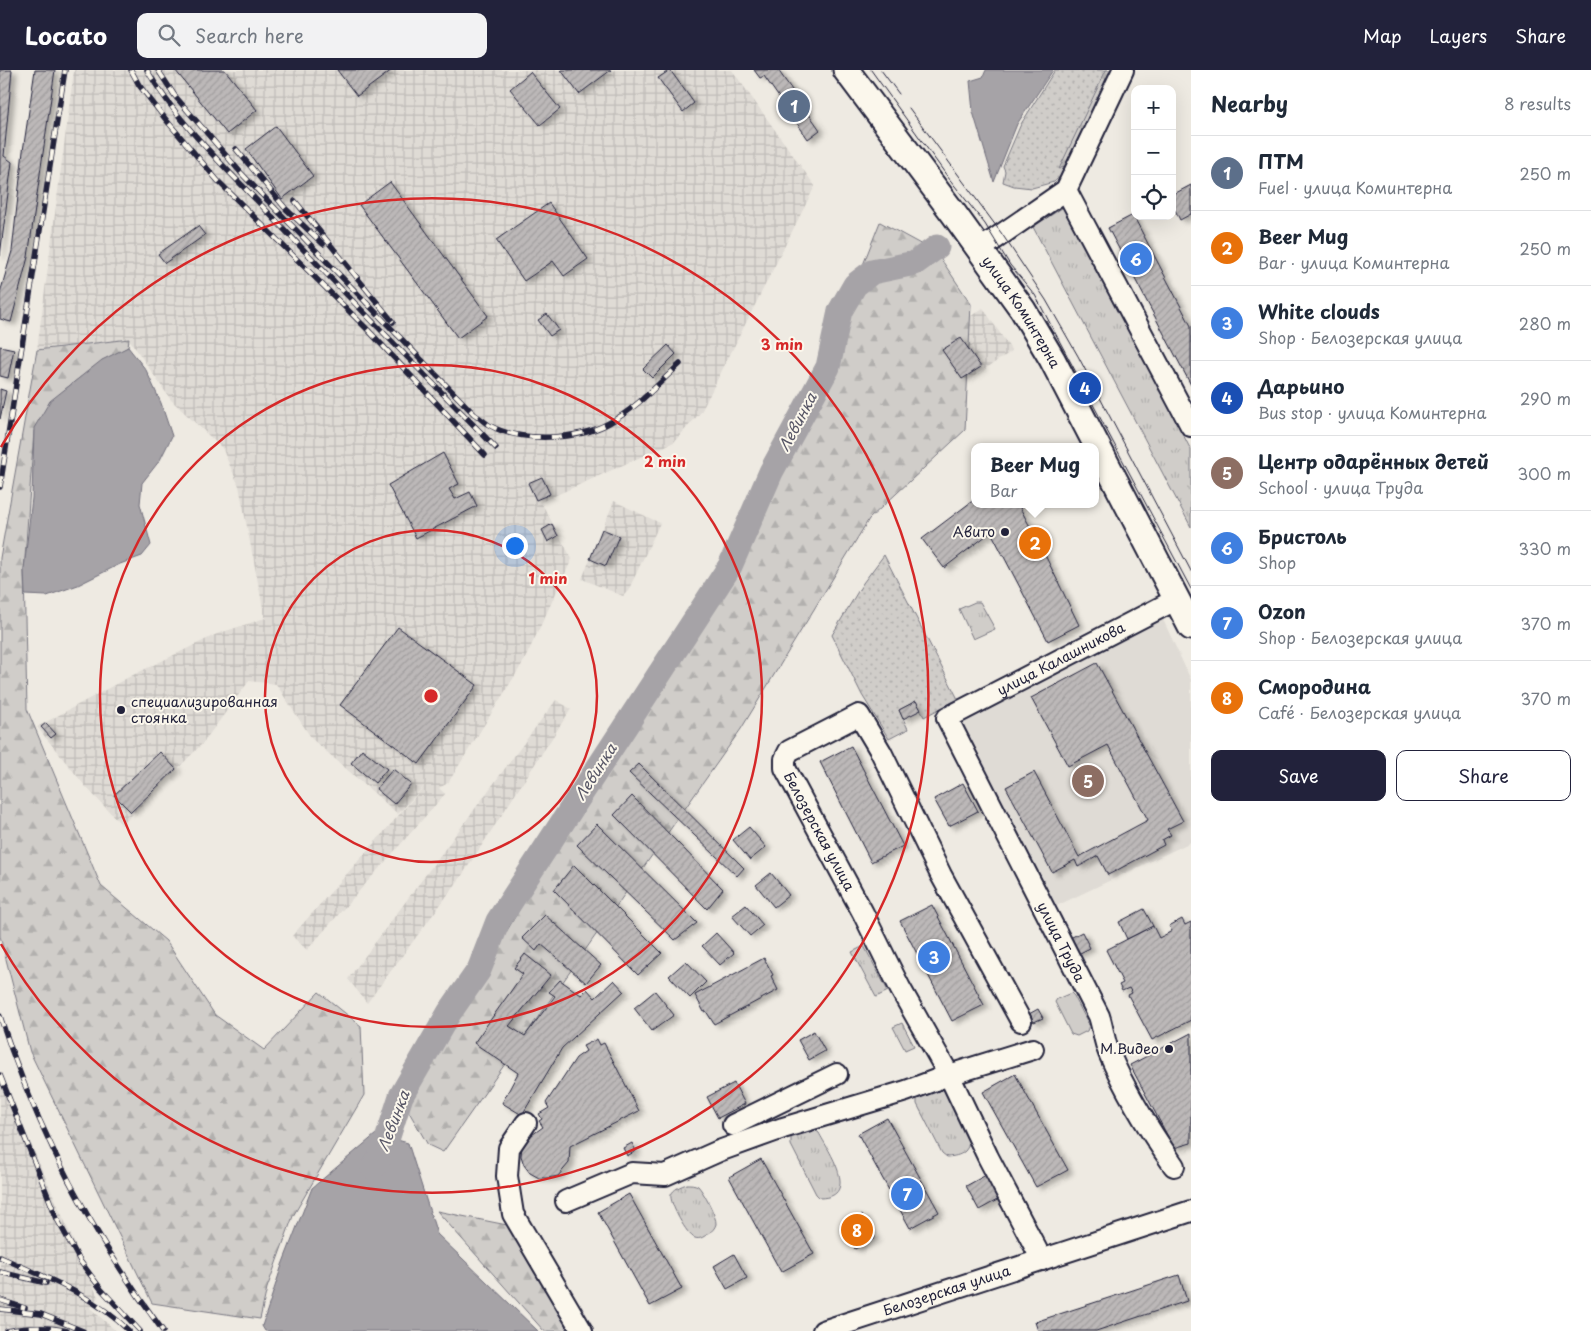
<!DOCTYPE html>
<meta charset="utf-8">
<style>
:root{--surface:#fff;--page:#f2f2f3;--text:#1f2937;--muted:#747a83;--line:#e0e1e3;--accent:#22223b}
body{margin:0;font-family:"Playpen Sans",sans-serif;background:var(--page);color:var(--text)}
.controls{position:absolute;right:15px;top:15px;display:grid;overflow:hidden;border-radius:10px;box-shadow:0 5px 20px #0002}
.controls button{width:45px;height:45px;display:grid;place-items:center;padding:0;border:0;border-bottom:1px solid var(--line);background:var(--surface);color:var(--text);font:25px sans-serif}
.you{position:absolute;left:514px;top:475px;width:18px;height:18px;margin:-12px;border:4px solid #fff;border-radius:50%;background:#1a73e8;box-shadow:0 0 0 8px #1a73e833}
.badge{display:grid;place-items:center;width:32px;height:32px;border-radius:50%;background:var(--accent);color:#fff;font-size:16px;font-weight:700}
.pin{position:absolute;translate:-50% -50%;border:2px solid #fff;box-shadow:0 1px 5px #0006}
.popup{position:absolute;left:971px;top:373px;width:128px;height:65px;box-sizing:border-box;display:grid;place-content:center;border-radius:10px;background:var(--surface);filter:drop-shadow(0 1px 4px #0005);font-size:16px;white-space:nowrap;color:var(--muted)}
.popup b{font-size:19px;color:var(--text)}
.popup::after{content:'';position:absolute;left:50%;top:100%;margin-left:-10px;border:10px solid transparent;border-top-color:var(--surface)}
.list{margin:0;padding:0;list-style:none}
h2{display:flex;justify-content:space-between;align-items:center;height:65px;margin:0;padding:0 20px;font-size:21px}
h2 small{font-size:16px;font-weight:400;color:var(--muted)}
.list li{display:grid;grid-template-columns:32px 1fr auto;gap:15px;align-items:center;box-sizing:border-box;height:75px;padding:0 20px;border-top:1px solid var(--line)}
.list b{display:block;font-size:19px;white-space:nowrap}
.list p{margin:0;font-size:16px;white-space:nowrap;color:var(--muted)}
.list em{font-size:16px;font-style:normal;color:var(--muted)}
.actions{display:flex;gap:10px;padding:15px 20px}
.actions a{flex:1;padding:11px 0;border:1px solid var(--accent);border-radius:10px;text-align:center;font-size:18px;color:var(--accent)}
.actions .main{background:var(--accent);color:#fff}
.icon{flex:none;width:28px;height:28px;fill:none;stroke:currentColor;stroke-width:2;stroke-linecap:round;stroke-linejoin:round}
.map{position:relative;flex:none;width:1191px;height:1261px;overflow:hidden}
header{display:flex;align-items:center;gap:30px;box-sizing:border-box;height:70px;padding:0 25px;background:var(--accent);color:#fff}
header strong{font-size:24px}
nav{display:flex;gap:28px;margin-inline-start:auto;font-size:18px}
.search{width:350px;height:45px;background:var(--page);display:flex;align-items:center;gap:12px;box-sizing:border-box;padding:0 18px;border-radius:10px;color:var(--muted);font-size:19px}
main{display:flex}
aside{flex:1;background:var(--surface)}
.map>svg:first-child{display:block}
.built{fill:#dfdbd5}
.industrial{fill:url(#industrial-grid)}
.grass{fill:url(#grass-dots);stroke:#797882}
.forest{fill:url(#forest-firs);stroke:#797882}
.park{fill:url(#park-tufts);stroke:#797882}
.garden{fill:#d0cdc9;stroke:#797882}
.water{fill:#a6a3a7;stroke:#716f7c}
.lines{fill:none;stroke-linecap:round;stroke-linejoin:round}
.river{stroke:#a6a3a7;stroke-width:25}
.building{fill:url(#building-hatch);stroke:#22223b;filter:url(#shadow)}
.minor-casing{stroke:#22223b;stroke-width:24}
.major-casing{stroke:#22223b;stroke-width:29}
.minor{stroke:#fbf7ec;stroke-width:20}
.major{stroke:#fbf7ec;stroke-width:25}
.tram{stroke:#22223b;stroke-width:1}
.rail-casing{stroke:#22223b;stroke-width:5.5}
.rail{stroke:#fbf7ec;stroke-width:4;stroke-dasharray:11;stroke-linecap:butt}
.ring{fill:none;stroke:#d62828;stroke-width:2.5}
.poi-dot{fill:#22223b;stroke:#fbf7ec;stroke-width:2}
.labels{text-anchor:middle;stroke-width:4;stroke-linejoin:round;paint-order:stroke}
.street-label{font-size:14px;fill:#22223b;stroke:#fbf7ec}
.poi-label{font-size:14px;fill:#22223b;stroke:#fbf7ec;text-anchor:end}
.water-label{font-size:15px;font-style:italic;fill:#575666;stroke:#fbf7ec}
.centre{fill:#d62828;stroke:#fbf7ec;stroke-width:2.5}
.ring-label{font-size:15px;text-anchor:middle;font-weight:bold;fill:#d62828;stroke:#fbf7ec;stroke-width:4;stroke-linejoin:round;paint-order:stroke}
</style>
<header>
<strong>Locato</strong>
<div class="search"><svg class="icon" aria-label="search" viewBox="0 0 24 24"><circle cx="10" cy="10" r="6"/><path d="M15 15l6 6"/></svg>Search here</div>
<nav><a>Map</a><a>Layers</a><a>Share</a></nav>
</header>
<main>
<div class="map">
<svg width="1191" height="1261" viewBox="0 0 1191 1261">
<defs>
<pattern id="industrial-grid" width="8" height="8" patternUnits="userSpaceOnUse" patternTransform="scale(1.25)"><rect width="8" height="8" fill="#dfdbd5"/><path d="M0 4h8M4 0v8" fill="none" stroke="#bfbcb8"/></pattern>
<pattern id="grass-dots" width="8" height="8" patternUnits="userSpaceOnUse" patternTransform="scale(1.25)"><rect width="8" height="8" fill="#d0cdc9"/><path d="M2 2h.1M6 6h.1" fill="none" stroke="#b2b0ae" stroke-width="1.8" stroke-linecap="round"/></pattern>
<pattern id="forest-firs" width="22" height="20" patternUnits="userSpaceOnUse" patternTransform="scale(1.25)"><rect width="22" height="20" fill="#d0cdc9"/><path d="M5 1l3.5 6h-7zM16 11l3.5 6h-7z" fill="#b2b0ae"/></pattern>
<pattern id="park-tufts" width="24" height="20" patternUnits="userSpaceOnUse" patternTransform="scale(1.25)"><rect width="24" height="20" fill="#d0cdc9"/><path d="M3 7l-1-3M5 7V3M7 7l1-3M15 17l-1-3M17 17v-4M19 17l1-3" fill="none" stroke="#b2b0ae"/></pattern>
<pattern id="building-hatch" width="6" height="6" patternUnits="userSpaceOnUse" patternTransform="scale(1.25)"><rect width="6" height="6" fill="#bcb8b8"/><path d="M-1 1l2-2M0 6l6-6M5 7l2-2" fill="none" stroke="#a19e9f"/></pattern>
<filter id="shadow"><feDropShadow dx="5" dy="3" stdDeviation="2.5" flood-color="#0004"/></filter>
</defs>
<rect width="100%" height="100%" fill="#eeeae2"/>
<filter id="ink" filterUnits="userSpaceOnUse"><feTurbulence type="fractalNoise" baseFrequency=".02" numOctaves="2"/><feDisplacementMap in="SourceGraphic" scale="10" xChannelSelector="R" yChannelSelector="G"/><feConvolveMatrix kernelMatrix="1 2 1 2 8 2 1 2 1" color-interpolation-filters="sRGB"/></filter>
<g filter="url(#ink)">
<!-- built -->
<path class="built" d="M1160,543L1191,610V772L1052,838L953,650Z"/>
<!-- industrial -->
<g class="industrial">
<path d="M74,0H732L815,116L701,342L674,372L541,432L572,489L524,591L448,713L439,718L445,724L307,880L292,866L429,711L398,744L312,669L276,614L249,611L202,674L122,755L86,717L37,657L129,607L217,564L265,548L239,416L222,378L171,330L129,269L37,280Z"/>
<path d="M983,238L1012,281L964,313L935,270Z"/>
<path d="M614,431L660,453L628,521L623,526L582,509Z"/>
<path d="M556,630L571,639L461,807L367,933L348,909Z"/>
<path d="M0,1004L98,1227L90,1238L116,1261H0Z"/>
</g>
<!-- grass -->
<g class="grass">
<path d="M1055,0H1119L1074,94L1054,112L1032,118L1014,116L1003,112L1005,101L1003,96L1021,54Z"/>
<path d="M884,485L958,629L924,647L916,631L899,640L908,659L889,669L862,625L832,565L863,513Z"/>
</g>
<!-- forest -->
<g class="forest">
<path d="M1106,0H1114L1071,93L1059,99Z"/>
<path d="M880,152L937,183L971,234L965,360L869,449L741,659L443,1082L428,1075L405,1035L759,430L855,215Z"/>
<path d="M129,269L128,277L90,300L64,320L34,361L24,502L27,639L101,816L166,871L215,945L264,980L319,922L361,956L364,1025L293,1146L267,1218L260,1249L152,1233L30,982L0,866V488L37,280Z"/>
<path d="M437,1141L507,1155L572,1261H544Z"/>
</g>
<!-- park -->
<g class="park">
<path d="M1065,136L1191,380V457L1033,157Z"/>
<path d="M975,532H980L995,559L973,569L959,539Z"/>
<path d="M864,876L888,921L876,927L852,882Z"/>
<path d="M902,953L914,976L905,980L893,957Z"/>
<path d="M941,1017L946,1020L969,1067C970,1082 961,1086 947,1087L942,1083L917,1034V1025Z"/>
<path d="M813,1058L819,1063C828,1080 861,1127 820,1128L816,1124L791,1075V1068L795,1062Z"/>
<path d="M687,1114C691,1114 694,1114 698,1116C703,1121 717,1147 716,1154C715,1158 712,1161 709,1163C705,1166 700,1170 695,1168C687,1166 669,1132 671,1125C673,1119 681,1116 687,1114Z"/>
</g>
<!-- garden -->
<path class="garden" d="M1071,923L1074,926L1089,955L1087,961L1077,966L1071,964L1055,932L1057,929Z"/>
<!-- water -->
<g class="water">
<path d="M986,0H1053L1017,54L994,112L973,42L970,11L983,7Z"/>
<path d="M128,277L146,300L161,333L172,366L160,390L142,413L140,434L151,475L142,486L120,494L78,515L47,526L25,525L24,499L32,428L34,358L50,331L102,290Z"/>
<path d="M376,1064L408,1073L437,1164L538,1261H265L262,1256L282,1195L312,1118Z"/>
</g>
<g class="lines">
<!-- river -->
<path class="river" d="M373,1098L383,1082L401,1026L449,943L479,900L498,851L730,496L771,402L828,297L840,241L855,215L872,202L915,193L937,177"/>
</g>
<!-- building -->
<g class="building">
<path d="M0,0H12L4,86L12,92L0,186Z"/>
<path d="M35,0H55L28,187L11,252L0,249V223L12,181L23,81Z"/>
<path d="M175,0H225L257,40L227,64Z"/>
<path d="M337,0H392L357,26Z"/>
<path d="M561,0H611L579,24Z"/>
<path d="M670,0L694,33L683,42L658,8Z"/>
<path d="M754,0H778L820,60L808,69L764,6L760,8Z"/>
<path d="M530,2L560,39L540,55L510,19Z"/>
<path d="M276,56L313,106L282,129L246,79Z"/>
<path d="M390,112L488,246L458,268L359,135Z"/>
<path d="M1191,115V144L1180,150L1172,134V125Z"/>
<path d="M549,133L588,189L564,206L553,191L524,211L496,170Z"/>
<path d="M1133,145L1191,256V315L1108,158Z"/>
<path d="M198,156L205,165L165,193L158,184Z"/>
<path d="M547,244L559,260L550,266L538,250Z"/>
<path d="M961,268L981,297L962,309L942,280Z"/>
<path d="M668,275L676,284L652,308L643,299Z"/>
<path d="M0,276L14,279L8,308L0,306Z"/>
<path d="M0,319L6,321L0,349Z"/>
<path d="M443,383L459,414L449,419L455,429L470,422L477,436L416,468L388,415Z"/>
<path d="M542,407L550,424L536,430L528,413Z"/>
<path d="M975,429V434H1018L1046,487L1079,555L1048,571L991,462L944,498L922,469Z"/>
<path d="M552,454L558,466L548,472L542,460Z"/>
<path d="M602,459L619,466L606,496L590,489Z"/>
<path d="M398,557L477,615L419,694L340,635Z"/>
<path d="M1097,593L1183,751L1167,759L1171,765L1162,770L1164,775L1108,805L1098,786L1078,797L1075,790L1052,802L1006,717L1034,702L1079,787L1148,750L1108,675L1068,696L1031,628Z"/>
<path d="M916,631L921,640L903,649L899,640Z"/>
<path d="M46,653L56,664L51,668L41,657Z"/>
<path d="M851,676L903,776L871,792L820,692Z"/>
<path d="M362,679L387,699L375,713L351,693Z"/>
<path d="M160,682L176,699L131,742L114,725Z"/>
<path d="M639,694L744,798L737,806L629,703Z"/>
<path d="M393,699L411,714L394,734L376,719Z"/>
<path d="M963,713L978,741L949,756L934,729Z"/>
<path d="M632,726L723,819L707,839L614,745Z"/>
<path d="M597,754L697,853L675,870L577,775Z"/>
<path d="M749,757L766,777L750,790L733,770Z"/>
<path d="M574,795L662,883L638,905L554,820Z"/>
<path d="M771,803L789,825L774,837L756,815Z"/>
<path d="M746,835L763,855L750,866L732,846Z"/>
<path d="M932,835L984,935L952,951L900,851Z"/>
<path d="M1144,839L1153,856L1127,869L1119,852Z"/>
<path d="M545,845L601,895L586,913L541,874L536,881L522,868Z"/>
<path d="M1182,849L1185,855L1191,852V950L1152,970L1128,925L1132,923L1129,918L1122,921L1119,915L1123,913L1106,880L1153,856L1159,868L1172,861L1169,856Z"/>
<path d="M1082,862L1090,878L1076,885L1068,869Z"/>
<path d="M716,863L734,883L720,895L702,876Z"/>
<path d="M525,884L551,905L509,956L525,966L555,926L549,922L560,910L581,925L587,919L595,928L614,910L624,921L562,978L522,1045L502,1033L518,1003L474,973L523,904L514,898Z"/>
<path d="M764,888L773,905L771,906L778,920L714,954L706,941L704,942L695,925Z"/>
<path d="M686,891L706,912L690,928L669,906Z"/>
<path d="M655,921L674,945L652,961L634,938Z"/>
<path d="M1038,939L1043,948L1034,952L1029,944Z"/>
<path d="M814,961L825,981L809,990L798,970Z"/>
<path d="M1191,963V1073L1174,1078L1130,995Z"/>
<path d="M597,969L600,975L604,973L639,1041L570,1076L569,1093L558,1106L548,1108H539L530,1103L524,1095L521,1086L522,1076L526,1069L543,1057L539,1051L542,1049L539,1044L549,1038L546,1033L576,988L586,981L583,976Z"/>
<path d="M1015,1004L1068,1100L1036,1117L983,1022Z"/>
<path d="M734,1013L745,1034L718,1048L707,1027Z"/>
<path d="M887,1048L939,1142L910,1158L858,1064Z"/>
<path d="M632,1073L636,1081L627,1086L623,1078Z"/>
<path d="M761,1089L814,1184L781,1202L729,1107Z"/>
<path d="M986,1105L999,1129L979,1140L966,1116Z"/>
<path d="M629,1124L682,1219L650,1236L598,1142Z"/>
<path d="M862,1145L875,1168L855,1179L842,1156Z"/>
<path d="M734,1184L747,1208L727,1219L714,1196Z"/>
<path d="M1179,1205L1187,1231L1096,1261H1038L1035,1252Z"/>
</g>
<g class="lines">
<defs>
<g id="minor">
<path d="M1066,120L1191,356"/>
<path d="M979,180L1066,120L1123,0"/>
<path id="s1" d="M1021,951L941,805L881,682L859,645L789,681L785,689V698L863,843L900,918L949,1005L988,1087L1042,1190"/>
<path d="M526,1053L509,1078L507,1106L513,1144L582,1261"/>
<path d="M733,1055L837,1004"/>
<path id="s2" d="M1174,1096C1149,1060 1126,1023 1109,983C1104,971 1103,958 1099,946L947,648L1177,529"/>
<path d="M566,1131L632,1103L665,1105L719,1081L783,1058L906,1021L949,1005L1033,979"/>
<path id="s3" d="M823,1261L1191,1141"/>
</g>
<g id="major">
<path id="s4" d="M846,0L954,144L1023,240L1052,289L1191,557"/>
</g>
</defs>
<!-- minor casing -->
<use href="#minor" class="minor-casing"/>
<!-- major casing -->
<use href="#major" class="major-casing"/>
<!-- minor -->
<use href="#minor" class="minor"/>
<!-- major -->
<use href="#major" class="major"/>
<!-- tram -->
<g class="tram">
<path d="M871,0L947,106L985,154L1010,195L1035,225L1191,519"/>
<path d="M881,0L899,24"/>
<path d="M909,38L1002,164L1046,230L1078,286L1191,501"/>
</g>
<defs>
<g id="rail">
<path d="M131,0L139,15L167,51L218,111L368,260L485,385"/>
<path d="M147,0C177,52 223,95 264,138C340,219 418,298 496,378"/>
<path d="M158,0L175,26L242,104L474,344C479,347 484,352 489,355C520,373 579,370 609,353C636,339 658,314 680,294"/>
<path d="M236,79L286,139L323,174"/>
<path d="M295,131L393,252"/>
<path d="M0,417L65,0"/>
<path d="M0,946C36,1059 93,1166 163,1261"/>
<path d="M0,1005L57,1149L80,1191L101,1219L140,1261"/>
<path d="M0,1187C45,1207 93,1225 129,1261"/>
<path d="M0,1202L46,1213"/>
<path d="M0,1230L25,1238"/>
<path d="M0,1239L41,1244L83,1261"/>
<path d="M7,1261C28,1257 46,1256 67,1261"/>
</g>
</defs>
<!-- rail casing -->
<use href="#rail" class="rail-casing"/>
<!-- rail -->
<use href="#rail" class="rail"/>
</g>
</g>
<!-- distance rings -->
<g class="ring">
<circle cx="431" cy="626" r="166"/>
<circle cx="431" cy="626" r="331"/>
<path d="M1 377A497 497 0 1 1 1 874"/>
</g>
<!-- markers -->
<g class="poi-dot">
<circle cx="1005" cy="462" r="5"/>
<circle cx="121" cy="640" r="5"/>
<circle cx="1169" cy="979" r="5"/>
</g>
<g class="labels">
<!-- street labels -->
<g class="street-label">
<text dy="5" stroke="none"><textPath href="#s4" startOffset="299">улица Коминтерна</textPath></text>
<text dy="5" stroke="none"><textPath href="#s2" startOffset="632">улица Калашникова</textPath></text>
<text dy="5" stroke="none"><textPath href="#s1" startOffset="515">Белозерская улица</textPath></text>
<text transform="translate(1061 872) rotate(63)" y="5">улица Труда</text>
<text dy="5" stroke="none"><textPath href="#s3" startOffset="130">Белозерская улица</textPath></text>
</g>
<!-- poi labels -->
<g class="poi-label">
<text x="995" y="467">Авито</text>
<text x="131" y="637" text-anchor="start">специализированная<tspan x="131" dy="16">стоянка</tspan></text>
<text x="1159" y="984">М.Видео</text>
</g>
<!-- water labels -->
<g class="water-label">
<text transform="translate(798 352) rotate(-62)" y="5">Левинка</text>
<text transform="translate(596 702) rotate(-57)" y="5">Левинка</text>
<text transform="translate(394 1051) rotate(-69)" y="5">Левинка</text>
</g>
</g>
<circle cx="431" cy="626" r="8" class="centre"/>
<g class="ring-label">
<text x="782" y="280">3 min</text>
<text x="665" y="397">2 min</text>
<text x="548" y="514">1 min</text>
</g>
</svg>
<div class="controls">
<button>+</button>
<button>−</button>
<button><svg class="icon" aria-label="locate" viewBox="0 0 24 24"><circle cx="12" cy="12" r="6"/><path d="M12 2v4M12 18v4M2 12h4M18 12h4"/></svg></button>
</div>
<div class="you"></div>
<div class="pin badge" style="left:794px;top:36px;background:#5c6f8a">1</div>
<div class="pin badge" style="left:1035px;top:473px;background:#e8710a">2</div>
<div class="popup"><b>Beer Mug</b>Bar</div>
<div class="pin badge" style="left:934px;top:887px;background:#3f7fe0">3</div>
<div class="pin badge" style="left:1085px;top:318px;background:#1a4fb4">4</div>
<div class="pin badge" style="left:1088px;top:711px;background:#8d6e63">5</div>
<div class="pin badge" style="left:1136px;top:189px;background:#3f7fe0">6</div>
<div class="pin badge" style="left:907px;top:1124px;background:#3f7fe0">7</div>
<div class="pin badge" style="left:857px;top:1160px;background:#e8710a">8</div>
</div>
<aside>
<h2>Nearby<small>8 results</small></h2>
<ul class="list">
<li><span class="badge" style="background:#5c6f8a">1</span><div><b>ПТМ</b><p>Fuel · улица Коминтерна</p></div><em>250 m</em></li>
<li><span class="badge" style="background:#e8710a">2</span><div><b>Beer Mug</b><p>Bar · улица Коминтерна</p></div><em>250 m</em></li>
<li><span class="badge" style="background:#3f7fe0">3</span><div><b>White clouds</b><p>Shop · Белозерская улица</p></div><em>280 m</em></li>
<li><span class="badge" style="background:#1a4fb4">4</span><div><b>Дарьино</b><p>Bus stop · улица Коминтерна</p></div><em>290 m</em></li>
<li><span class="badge" style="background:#8d6e63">5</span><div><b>Центр одарённых детей</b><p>School · улица Труда</p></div><em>300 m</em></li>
<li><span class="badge" style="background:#3f7fe0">6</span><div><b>Бристоль</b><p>Shop</p></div><em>330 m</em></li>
<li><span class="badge" style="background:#3f7fe0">7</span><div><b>Ozon</b><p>Shop · Белозерская улица</p></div><em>370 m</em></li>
<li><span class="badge" style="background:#e8710a">8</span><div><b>Смородина</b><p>Café · Белозерская улица</p></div><em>370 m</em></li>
</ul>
<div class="actions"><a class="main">Save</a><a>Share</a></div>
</aside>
</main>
